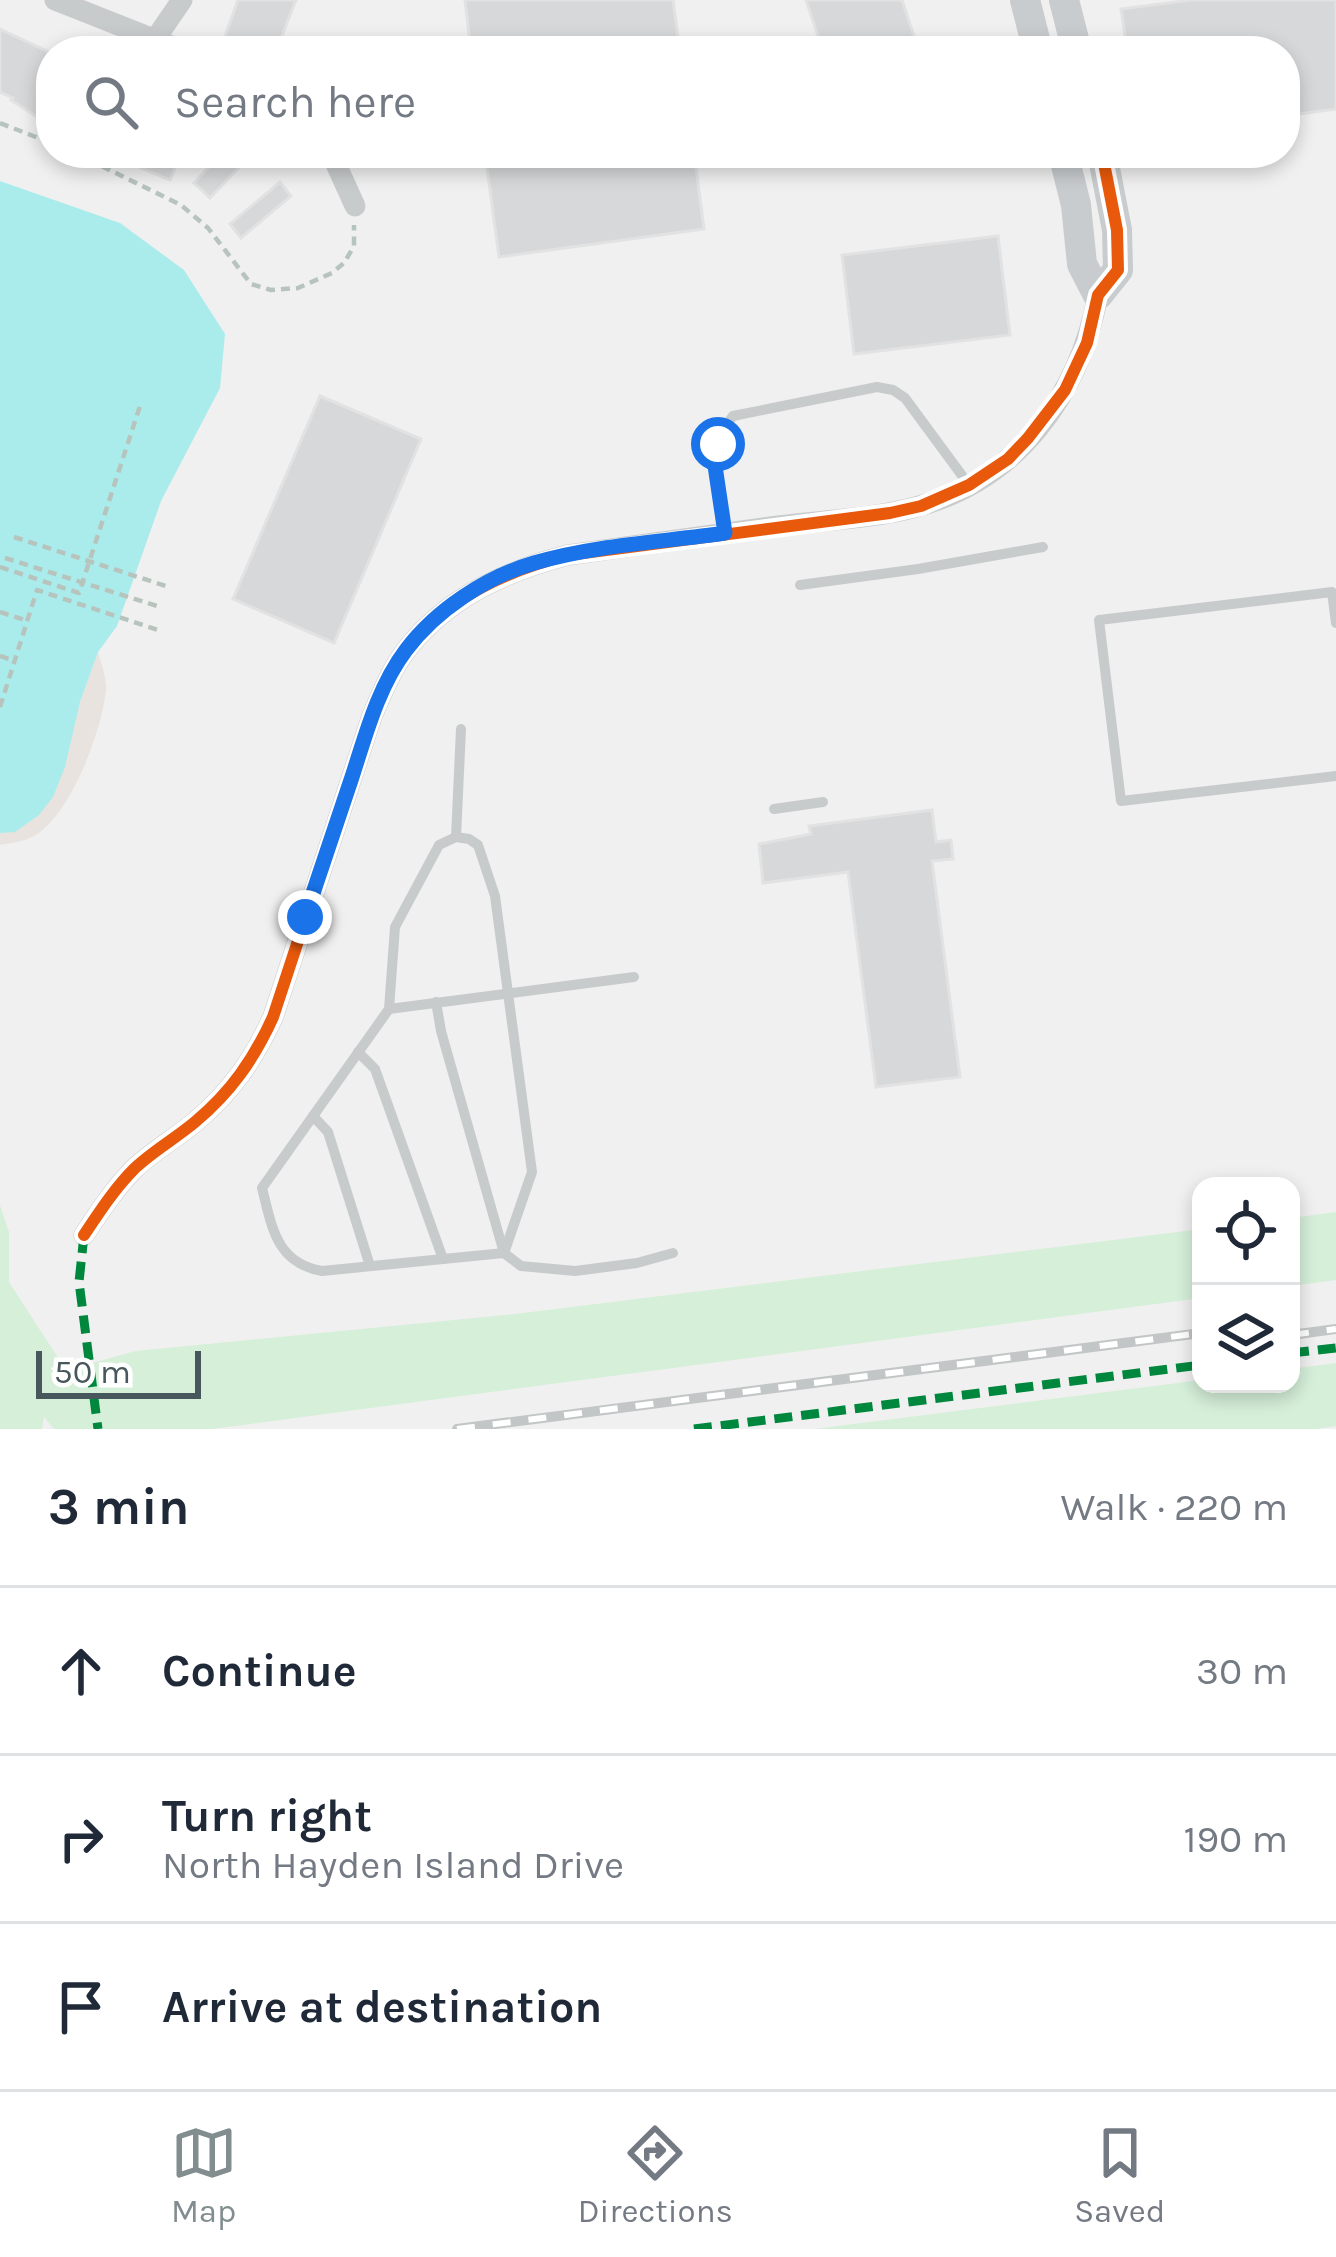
<!DOCTYPE html>
<meta charset="utf-8">
<style>
:root{--surface:#fff;--page:#f2f2f3;--text:#1f2937;--muted:#747a83;--line:#e0e1e3;--accent:#828d90}
body{margin:0;font-family:Karla,sans-serif;background:var(--page);color:var(--text)}
.controls{position:absolute;right:36px;bottom:36px;display:grid;overflow:hidden;border-radius:24px;box-shadow:0 6px 18px #0003}
.controls button{width:108px;height:108px;display:grid;place-items:center;padding:0;border:0;border-bottom:3px solid var(--line);background:var(--surface);color:var(--text);font:60px sans-serif}
.scale{position:absolute;left:36px;bottom:30px;width:165px;box-sizing:border-box;padding-left:12px;border:6px solid #47575c;border-top:0;font-size:33px;line-height:42px;white-space:nowrap;color:#47575c;-webkit-text-stroke:9px #fff;paint-order:stroke}
.stop{position:absolute;width:36px;height:36px;margin:-27px;border:9px solid #1a73e8;border-radius:50%;background:#fff}
.stop.end{background:#1a73e8;border-color:#fff;box-shadow:0 3px 12px #0008}
.list{margin:0;padding:0;list-style:none}
h2{display:flex;justify-content:space-between;align-items:center;height:156px;margin:0;padding:0 48px;font-size:51px}
h2 small{font-size:39px;font-weight:400;color:var(--muted)}
.list li{display:grid;grid-template-columns:78px 1fr auto;gap:36px;align-items:center;box-sizing:border-box;height:168px;padding:0 48px;border-top:3px solid var(--line)}
.list b{display:block;font-size:45px;white-space:nowrap}
.list p{margin:0;font-size:39px;white-space:nowrap;color:var(--muted)}
.list em{font-size:39px;font-style:normal;color:var(--muted)}
.icon{flex:none;width:66px;height:66px;fill:none;stroke:currentColor;stroke-width:2;stroke-linecap:round;stroke-linejoin:round}
.map{position:relative;flex:none;width:1336px;height:1429px;overflow:hidden}
.search{position:absolute;background:var(--surface);box-shadow:0 6px 18px #0003;left:36px;right:36px;top:36px;height:132px;display:flex;align-items:center;gap:30px;box-sizing:border-box;padding:0 42px;border-radius:48px;color:var(--muted);font-size:45px}
.sheet{height:660px;background:var(--surface)}
nav{display:flex;justify-content:space-around;align-items:center;box-sizing:border-box;height:168px;border-top:3px solid var(--line);background:var(--surface);font-size:33px;color:var(--muted)}
nav a{display:grid;justify-items:center;gap:6px}
nav .on{color:var(--accent)}
.map>svg:first-child{display:block}
.green{fill:#d5efd9}
.sand{fill:#e8e3df}
.water{fill:#aaecec}
.building{fill:#d7d8d9;stroke:#e2e2e3;stroke-width:3}
.lines{fill:none;stroke-linecap:round;stroke-linejoin:round}
.path{stroke:#b7c4bd;stroke-width:4.5;stroke-dasharray:9 6;stroke-linecap:butt}
.lane{stroke:#c8cbcc;stroke-width:10}
.street{stroke:#c8cbcc;stroke-width:21}
.secondary{stroke:#c8ccce;stroke-width:30}
.rail-casing{stroke:#c3c6c7;stroke-width:10}
.rail{stroke:#fff;stroke-width:6;stroke-dasharray:18;stroke-linecap:butt}
.quiet{stroke:#00873e;stroke-width:9;stroke-dasharray:18 9;stroke-linecap:butt}
.cycleway-casing{stroke:#fff;stroke-width:20}
.cycleway{stroke:#e8590c;stroke-width:12}
.route{stroke:#1a73e8;stroke-width:15}
</style>
<div class="map">
<svg width="1336" height="1429" viewBox="0 0 1336 1429">
<rect width="100%" height="100%" fill="#f1f0f0"/>
<!-- green -->
<g class="green">
<path d="M0,1205L9,1232V1282L66,1370L136,1351L515,1314L1201,1229V1298L212,1429H54L44,1417L42,1429H0Z"/>
<path d="M1336,1212V1280L1291,1286V1218Z"/>
<path d="M1336,1363V1426L1316,1429H814L1201,1380V1384H1291V1369Z"/>
</g>
<!-- sand -->
<path class="sand" d="M98,652C101,664 107,678 106,690C102,730 69,823 28,839C20,842 9,843 0,845V833C56,830 68,749 79,706C84,688 92,670 98,652Z"/>
<!-- water -->
<path class="water" d="M0,181L120,223L184,270L225,334L220,388L161,501L117,626L98,652L80,702L65,767L53,797L39,815L15,832L0,833Z"/>
<!-- building -->
<g class="building">
<path d="M238,0H296L276,51H232L221,47Z"/>
<path d="M465,0H673L680,51H471Z"/>
<path d="M806,0H902L919,51H823Z"/>
<path d="M1191,0H1336V109L1285,116V51H1127L1121,9Z"/>
<path d="M0,29L51,53V126L11,100L13,98L0,92Z"/>
<path d="M147,153H181L170,180L141,168Z"/>
<path d="M222,153H253L210,198L194,183Z"/>
<path d="M485,153H694L704,229L499,257Z"/>
<path d="M280,182L291,196L241,238L230,224Z"/>
<path d="M998,236L1010,335L854,354L842,255Z"/>
<path d="M320,396L421,439L334,643L233,599Z"/>
<path d="M932,810L936,842L951,840L953,859L932,861L960,1077L876,1087L848,872L763,883L759,844L811,834L809,826Z"/>
</g>
<g class="lines">
<!-- path -->
<g class="path">
<path d="M0,123L51,143"/>
<path d="M75,153L181,205L208,228L251,284L271,290L298,288L332,273L344,263L354,246V225"/>
<path d="M14,537L166,586"/>
<path d="M5,558L157,606"/>
<path d="M0,567L79,593L140,406"/>
<path d="M0,612L28,621"/>
<path d="M0,656L15,661"/>
<path d="M0,707L37,590L158,630"/>
</g>
<!-- lane -->
<g class="lane">
<path d="M725,534C719,494 705,450 733,416L877,387L893,390L905,398L969,485"/>
<path d="M800,585L918,569L1043,547"/>
<path d="M1336,623L1332,592L1099,620L1121,801L1336,776"/>
<path d="M774,809L823,802"/>
<path d="M456,837L469,839L478,845L495,896L532,1172L504,1253L322,1271C276,1263 272,1227 262,1188L389,1009L395,927L439,845Z"/>
<path d="M456,837L461,729"/>
<path d="M436,1002L441,1031L504,1253L521,1266L575,1271L637,1263L673,1253"/>
<path d="M389,1009L634,977"/>
<path d="M358,1052L375,1069L443,1259"/>
<path d="M313,1116L328,1132L370,1266"/>
</g>
<!-- street -->
<g class="street">
<path d="M55,0L184,51"/>
<path d="M156,38L182,0"/>
<path d="M331,153L355,206"/>
<path d="M84,1235C100,1211 115,1188 135,1168C153,1151 176,1138 195,1122C231,1092 254,1059 273,1017L372,716C382,693 392,668 407,649C448,597 506,571 568,555C638,545 708,535 778,526C824,520 871,519 916,507C1018,480 1079,395 1098,295"/>
</g>
<!-- secondary -->
<g class="secondary">
<path d="M1025,0L1038,51"/>
<path d="M1064,0L1077,51"/>
<path d="M1063,153L1076,205L1082,264L1098,295L1118,270L1117,230L1102,153"/>
</g>
<defs>
<g id="rail">
<path d="M1291,1335L1336,1329"/>
<path d="M457,1429L1201,1333"/>
</g>
</defs>
<!-- rail casing -->
<use href="#rail" class="rail-casing"/>
<!-- rail -->
<use href="#rail" class="rail"/>
<!-- quiet -->
<g class="quiet">
<path d="M84,1235L79,1282L98,1429"/>
<path d="M1291,1353L1336,1348"/>
<path d="M694,1429L1201,1365"/>
</g>
<defs>
<path id="cycleway" d="M84,1235C100,1211 115,1188 135,1168C153,1151 176,1138 195,1122C231,1092 254,1059 273,1017L372,716C382,693 392,668 407,649C448,597 506,571 568,555L890,513L921,506L969,485L1008,459L1028,438L1065,390L1087,343L1098,295L1118,270L1117,230L1102,153"/>
</defs>
<!-- cycleway casing -->
<use href="#cycleway" class="cycleway-casing"/>
<!-- cycleway -->
<use href="#cycleway" class="cycleway"/>
</g>
<g class="lines">
<!-- route -->
<path class="route" d="M305,917C321,870 336,824 352,777C366,734 378,687 406,650C436,610 486,577 534,563C595,545 662,542 725,533L715,466L718,444"/>
</g>
</svg>
<div class="controls">
<button><svg class="icon" aria-label="locate" viewBox="0 0 24 24"><circle cx="12" cy="12" r="6"/><path d="M12 2v4M12 18v4M2 12h4M18 12h4"/></svg></button>
<button><svg class="icon" aria-label="layers" viewBox="0 0 24 24"><path d="M12 4l9 5-9 5-9-5zM3 14l9 5 9-5"/></svg></button>
</div>
<div class="scale">50 m</div>
<div class="stop" style="left:718px;top:444px"></div>
<div class="stop end" style="left:305px;top:917px"></div>
<div class="search"><svg class="icon" aria-label="search" viewBox="0 0 24 24"><circle cx="10" cy="10" r="6"/><path d="M15 15l6 6"/></svg>Search here</div>
</div>
<section class="sheet">
<h2>3 min<small>Walk · 220 m</small></h2>
<ul class="list">
<li><svg class="icon" aria-label="ahead" viewBox="0 0 24 24"><path d="M12 20V5M6 11l6-6 6 6"/></svg><div><b>Continue</b></div><em>30 m</em></li>
<li><svg class="icon" aria-label="right" viewBox="0 0 24 24"><path d="M7 20v-9h11M14 6l5 5-5 5"/></svg><div><b>Turn right</b><p>North Hayden Island Drive</p></div><em>190 m</em></li>
<li><svg class="icon" aria-label="arrive" viewBox="0 0 24 24"><path d="M6 21V4h12l-3 4 3 4H6"/></svg><div><b>Arrive at destination</b></div></li>
</ul>
</section>
<nav>
<a class="on"><svg class="icon" aria-label="map" viewBox="0 0 24 24"><path d="M3 6l6-2 6 2 6-2v14l-6 2-6-2-6 2zM9 4v14M15 6v14"/></svg>Map</a>
<a><svg class="icon" aria-label="directions" viewBox="0 0 24 24"><path d="M12 3l9 9-9 9-9-9zM9 14v-3h6M13 9l2 2-2 2"/></svg>Directions</a>
<a><svg class="icon" aria-label="saved" viewBox="0 0 24 24"><path d="M7 4h10v16l-5-4-5 4z"/></svg>Saved</a>
</nav>
